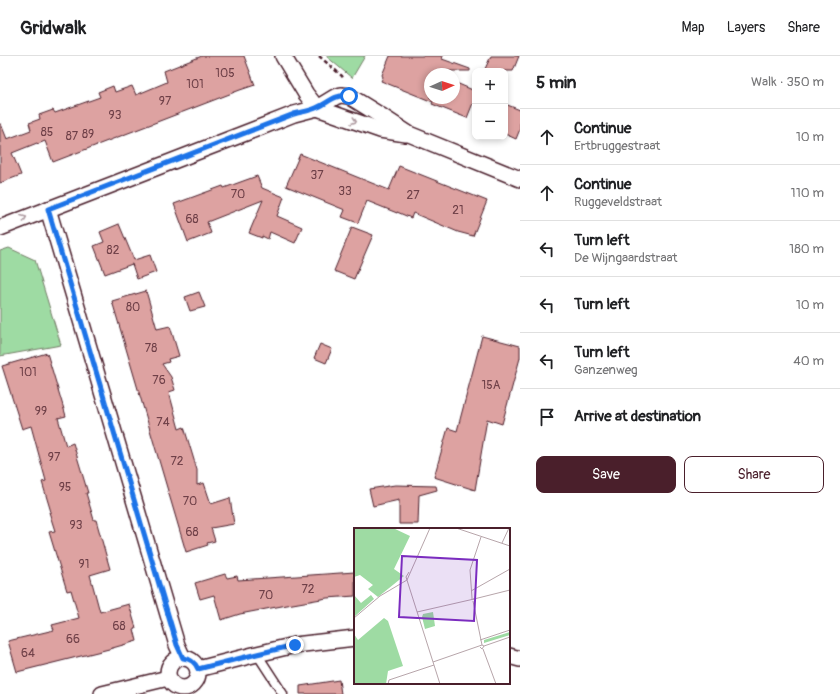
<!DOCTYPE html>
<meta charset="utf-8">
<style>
:root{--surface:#fff;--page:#f2f2f2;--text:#202124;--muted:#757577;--line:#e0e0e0;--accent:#4a1f2b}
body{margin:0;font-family:Pangolin,sans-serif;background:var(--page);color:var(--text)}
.controls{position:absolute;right:12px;top:12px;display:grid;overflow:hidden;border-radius:8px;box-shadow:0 2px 6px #0003}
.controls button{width:36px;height:36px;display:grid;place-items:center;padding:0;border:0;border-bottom:1px solid var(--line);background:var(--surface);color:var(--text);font:20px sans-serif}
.compass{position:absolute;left:424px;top:12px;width:36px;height:36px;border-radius:50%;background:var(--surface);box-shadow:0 2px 6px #0003;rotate:87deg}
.stop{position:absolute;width:12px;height:12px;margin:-9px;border:3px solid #1a73e8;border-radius:50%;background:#fff}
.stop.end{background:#1a73e8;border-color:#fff;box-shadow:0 1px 4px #0008}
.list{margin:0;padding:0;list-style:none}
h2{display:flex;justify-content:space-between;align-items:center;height:52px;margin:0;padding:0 16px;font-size:17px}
h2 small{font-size:13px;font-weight:400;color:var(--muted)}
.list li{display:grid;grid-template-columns:26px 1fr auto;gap:12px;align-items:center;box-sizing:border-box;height:56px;padding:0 16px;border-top:1px solid var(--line)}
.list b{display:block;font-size:15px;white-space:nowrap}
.list p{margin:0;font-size:13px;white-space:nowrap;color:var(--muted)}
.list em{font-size:13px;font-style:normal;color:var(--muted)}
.actions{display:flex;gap:8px;padding:12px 16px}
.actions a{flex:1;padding:9px 0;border:1px solid var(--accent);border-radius:8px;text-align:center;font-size:14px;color:var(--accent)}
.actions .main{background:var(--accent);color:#fff}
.icon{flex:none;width:22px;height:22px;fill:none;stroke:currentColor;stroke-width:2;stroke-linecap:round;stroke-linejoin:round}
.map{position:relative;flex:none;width:520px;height:638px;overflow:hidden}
header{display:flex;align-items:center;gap:24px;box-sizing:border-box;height:56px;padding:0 20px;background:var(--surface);border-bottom:1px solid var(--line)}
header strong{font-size:19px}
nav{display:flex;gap:22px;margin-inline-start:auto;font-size:14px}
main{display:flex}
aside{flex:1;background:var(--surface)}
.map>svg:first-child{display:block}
.green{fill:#9edba3;stroke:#747d67}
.building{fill:#dda2a1;stroke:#4a1f2b}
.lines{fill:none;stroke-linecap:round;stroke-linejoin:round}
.lane-casing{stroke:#4a1f2b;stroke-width:11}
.street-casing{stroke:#4a1f2b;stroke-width:18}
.path{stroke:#4a1f2b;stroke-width:2.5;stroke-dasharray:4 3;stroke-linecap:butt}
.lane{stroke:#fff;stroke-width:8}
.street{stroke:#fff;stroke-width:15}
.oneway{stroke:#ae9aa0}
.route{stroke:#1a73e8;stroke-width:5}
.labels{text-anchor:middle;stroke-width:3;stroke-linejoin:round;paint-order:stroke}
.number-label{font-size:12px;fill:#6f4048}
.inset-road{fill:none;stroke:#b7a5aa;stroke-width:1}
.view{fill:#7b2cbf;fill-opacity:0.15;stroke:#7b2cbf;stroke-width:2}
.inset-edge{fill:none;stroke:#4a1f2b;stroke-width:2}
</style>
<header>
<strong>Gridwalk</strong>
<nav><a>Map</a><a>Layers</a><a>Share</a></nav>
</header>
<main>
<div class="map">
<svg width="520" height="638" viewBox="0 0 520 638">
<rect width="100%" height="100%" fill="#fff"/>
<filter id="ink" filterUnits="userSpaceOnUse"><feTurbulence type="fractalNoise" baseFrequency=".025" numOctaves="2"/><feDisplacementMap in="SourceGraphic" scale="8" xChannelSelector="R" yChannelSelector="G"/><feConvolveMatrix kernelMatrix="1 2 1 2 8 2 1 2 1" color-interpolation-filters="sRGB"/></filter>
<g filter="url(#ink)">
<!-- green -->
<g class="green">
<path d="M326,0H365L352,22Z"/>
<path d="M9,192L35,204L61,289L0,300V195Z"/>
</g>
<!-- building -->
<g class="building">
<path d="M202,0H244L255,29L240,34L53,106L45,85L38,88L37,87L12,97L21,119L0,127V68H1L7,83L31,74L29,67L40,63L39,59L53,54L55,57L100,41L98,36L113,30L115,36L132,30L136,39L167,26L164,15Z"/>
<path d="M390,0H443L442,3L470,13V15H442L449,18H430V42H454V26L475,35V42L467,62L432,48L433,46L381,25L383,21L382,19Z"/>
<path d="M491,0H519L513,15H484Z"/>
<path d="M505,48L520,54V73L516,83L505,78Z"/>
<path d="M300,98L389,134L399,110L487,145L473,180L458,176L413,157L411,162L397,156V157L367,145L358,167L342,161L345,154L286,130Z"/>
<path d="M257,120L262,132L284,141L277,160L302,171L295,187L270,176L268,183L262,180V182L249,177L263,144L207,166L211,177L188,186L174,148L223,130L224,132Z"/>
<path d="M119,168L134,204L150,199L156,216L137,223L132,208L105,218L94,190L104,186L100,176Z"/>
<path d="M352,171L373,179L354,223L334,215Z"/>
<path d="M146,235L157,273L170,270L179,300L168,303L169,306L162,308L171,321L175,334L169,336L179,373L184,371L197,414V429L204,427L211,448L230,442L234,468L211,472L215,485L207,487L208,489L186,496L112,245Z"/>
<path d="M199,236L205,251L190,255L185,241Z"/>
<path d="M482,280L520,290V302L502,368L487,363L475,434L434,421L448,372L457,375Z"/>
<path d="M320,288L332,293L326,307L314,302Z"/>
<path d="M47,297L66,360L58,362L66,390L73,387L88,437H86L94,464H96L110,513L90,519L100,556L129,548L136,572L134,573L137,585L109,593L17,616L8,585L54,574L52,569L79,562L71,534L67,535L49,476L55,475L49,456H51L42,426L46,425L31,370L22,373L2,310Z"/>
<path d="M395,429L436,430L437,434L419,439L418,468H399V444L373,450L369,433Z"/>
<path d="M355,516V540L327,542L287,549L240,558L221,564L214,539L200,543L195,527L225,518L227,522L237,520L238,524Z"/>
<path d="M339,624L341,638H300V630Z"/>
</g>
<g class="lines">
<defs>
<path id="lane" d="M257,598L283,638"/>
<g id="street">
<path d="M283,0L306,38L317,52L380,74L406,78"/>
<path d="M48,153L177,589L183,602"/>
<path d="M0,172L261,71L294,58L317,52L335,41L341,39L349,40L383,61L409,78L520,123"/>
<path d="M509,600L520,603"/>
<circle cx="183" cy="617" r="15"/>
<path d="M198,613L257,598L295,589L355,582"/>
<path d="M102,638L168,622"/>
</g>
</defs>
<!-- lane casing -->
<use href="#lane" class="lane-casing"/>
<!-- street casing -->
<use href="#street" class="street-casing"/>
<!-- path -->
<path class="path" d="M319,0L342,20L344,24"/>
<!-- lane -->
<use href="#lane" class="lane"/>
<!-- street -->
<use href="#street" class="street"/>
</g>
<!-- one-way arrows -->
<defs><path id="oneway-chevron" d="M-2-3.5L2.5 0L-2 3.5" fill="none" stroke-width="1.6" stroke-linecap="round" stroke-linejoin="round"/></defs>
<g class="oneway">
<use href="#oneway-chevron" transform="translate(354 65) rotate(19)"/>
<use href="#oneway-chevron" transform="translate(24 162) rotate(-21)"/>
</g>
</g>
<g class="lines" filter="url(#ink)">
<!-- route -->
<path class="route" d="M295,589L257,598L198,613C195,606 191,603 183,602L177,589L48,153L294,58C301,56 309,55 316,52C329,47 333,38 349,40"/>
</g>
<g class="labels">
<!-- number labels -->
<g class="number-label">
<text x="225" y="21">105</text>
<text x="195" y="32">101</text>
<text x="165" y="49">97</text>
<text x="115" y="63">93</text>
<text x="47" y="80">85</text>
<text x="88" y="82">89</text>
<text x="72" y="84">87</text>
<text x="317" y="123">37</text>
<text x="345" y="139">33</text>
<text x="238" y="142">70</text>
<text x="413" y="143">27</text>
<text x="458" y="158">21</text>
<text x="192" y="167">68</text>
<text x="113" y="198">82</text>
<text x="133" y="255">80</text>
<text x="151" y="296">78</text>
<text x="28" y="320">101</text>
<text x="159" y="328">76</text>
<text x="491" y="333">15A</text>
<text x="41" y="359">99</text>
<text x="163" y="370">74</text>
<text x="54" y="405">97</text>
<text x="177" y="409">72</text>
<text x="65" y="435">95</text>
<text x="190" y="449">70</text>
<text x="76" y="473">93</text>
<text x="192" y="480">68</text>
<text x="84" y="512">91</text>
<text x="308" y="537">72</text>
<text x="266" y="543">70</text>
<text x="119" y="574">68</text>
<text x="73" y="587">66</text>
<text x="28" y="601">64</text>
</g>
</g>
<!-- overview -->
<g transform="translate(354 472)">
<rect width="156" height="156" fill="#fff"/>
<path d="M0,0H39L56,8L40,41L50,48L24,69L14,61L19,57L6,47L0,49ZM0,67L7,75L17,67L20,71L0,89ZM79,84L81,98L71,101L68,89L69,86ZM30,90L34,93L49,138L34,143L32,156H0V106L4,112ZM156,104V107L130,115V112Z" fill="#9edba3"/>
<path class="inset-road" d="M102,0L156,18M148,15L155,0M55,44L52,49L86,156M117,63L156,41M118,70L116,42L127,9M120,71L156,62M119,73L128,117M63,84L120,71H117M0,90L26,68L53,52L76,0M126,112L156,102M130,118L156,109M129,121L142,156M79,134L128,117L130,118L128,121L126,119M34,156L35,152L80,137"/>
<path class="view" d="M48,28L123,32L120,93L45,89Z"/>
<rect width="156" height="156" class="inset-edge"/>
</g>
</svg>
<div class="controls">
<button>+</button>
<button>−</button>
</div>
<svg class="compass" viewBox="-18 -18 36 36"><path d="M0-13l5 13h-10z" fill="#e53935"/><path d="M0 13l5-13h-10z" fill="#757577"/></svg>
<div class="stop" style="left:349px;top:40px"></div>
<div class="stop end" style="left:295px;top:589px"></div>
</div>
<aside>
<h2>5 min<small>Walk · 350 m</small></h2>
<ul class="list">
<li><svg class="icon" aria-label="ahead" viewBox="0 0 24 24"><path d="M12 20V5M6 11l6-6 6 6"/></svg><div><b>Continue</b><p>Ertbruggestraat</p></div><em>10 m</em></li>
<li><svg class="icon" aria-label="ahead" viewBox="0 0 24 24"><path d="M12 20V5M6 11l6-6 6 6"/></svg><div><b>Continue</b><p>Ruggeveldstraat</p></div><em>110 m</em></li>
<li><svg class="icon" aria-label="left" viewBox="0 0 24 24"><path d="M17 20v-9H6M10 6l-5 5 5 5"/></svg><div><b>Turn left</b><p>De Wijngaardstraat</p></div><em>180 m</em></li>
<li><svg class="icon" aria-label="left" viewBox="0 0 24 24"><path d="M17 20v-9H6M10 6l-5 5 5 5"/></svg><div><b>Turn left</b></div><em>10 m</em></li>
<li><svg class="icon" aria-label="left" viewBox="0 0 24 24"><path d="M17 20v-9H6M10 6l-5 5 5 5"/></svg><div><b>Turn left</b><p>Ganzenweg</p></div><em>40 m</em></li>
<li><svg class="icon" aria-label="arrive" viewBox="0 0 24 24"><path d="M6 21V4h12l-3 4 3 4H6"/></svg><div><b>Arrive at destination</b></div></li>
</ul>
<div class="actions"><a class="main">Save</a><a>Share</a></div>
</aside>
</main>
